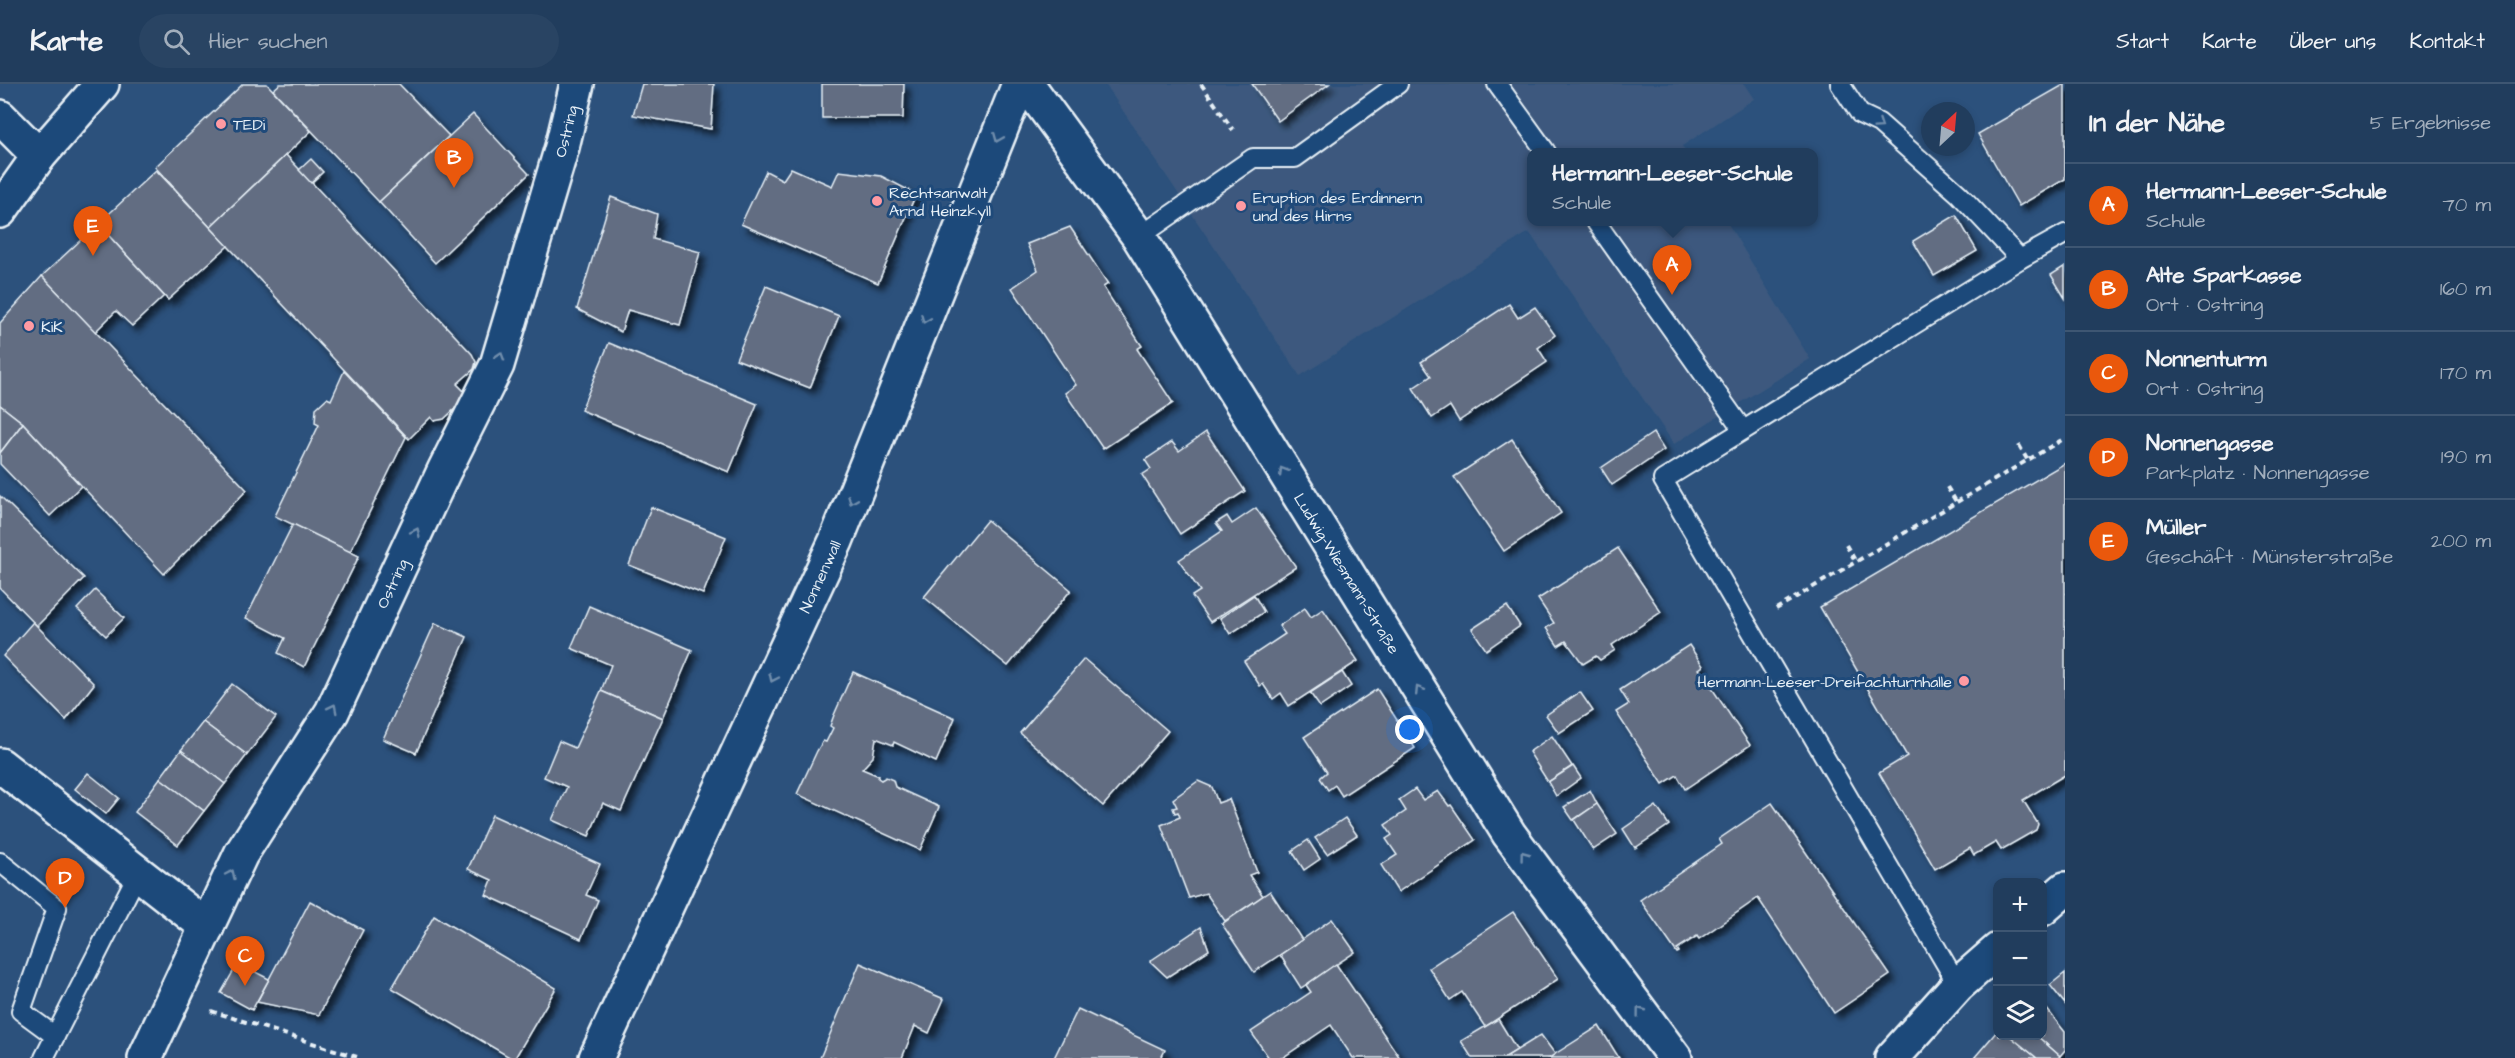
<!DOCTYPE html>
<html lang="de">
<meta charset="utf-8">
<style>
:root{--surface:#213d5d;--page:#294463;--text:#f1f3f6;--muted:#a2aebc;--line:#3e5672;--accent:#ea580c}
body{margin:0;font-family:"Architects Daughter",sans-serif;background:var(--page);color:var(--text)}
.controls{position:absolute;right:18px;bottom:18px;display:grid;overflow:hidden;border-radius:12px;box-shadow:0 3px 9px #0003}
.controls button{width:54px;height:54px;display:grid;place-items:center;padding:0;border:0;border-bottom:2px solid var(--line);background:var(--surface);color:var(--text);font:30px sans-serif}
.compass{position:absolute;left:1921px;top:18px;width:54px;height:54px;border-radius:50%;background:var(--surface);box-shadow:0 3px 9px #0003;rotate:26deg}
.you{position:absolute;left:1410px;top:646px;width:21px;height:21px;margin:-15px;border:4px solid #fff;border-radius:50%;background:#1a73e8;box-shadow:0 0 0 9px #1a73e833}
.badge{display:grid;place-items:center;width:39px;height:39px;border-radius:50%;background:var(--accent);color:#fff;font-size:20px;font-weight:700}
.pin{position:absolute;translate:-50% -50px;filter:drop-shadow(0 2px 3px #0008)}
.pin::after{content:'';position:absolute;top:32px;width:21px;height:18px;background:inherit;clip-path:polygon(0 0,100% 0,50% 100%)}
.popup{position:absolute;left:1527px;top:64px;width:291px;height:78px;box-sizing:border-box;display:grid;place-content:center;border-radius:12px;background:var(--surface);filter:drop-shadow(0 2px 4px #0005);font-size:20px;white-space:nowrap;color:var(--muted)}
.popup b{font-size:22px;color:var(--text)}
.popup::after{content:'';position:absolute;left:50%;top:100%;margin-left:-12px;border:12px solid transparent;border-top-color:var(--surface)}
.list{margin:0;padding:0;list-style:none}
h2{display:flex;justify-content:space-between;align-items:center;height:78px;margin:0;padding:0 24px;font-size:26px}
h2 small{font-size:20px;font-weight:400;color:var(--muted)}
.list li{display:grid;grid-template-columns:39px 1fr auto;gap:18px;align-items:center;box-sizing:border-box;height:84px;padding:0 24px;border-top:2px solid var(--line)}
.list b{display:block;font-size:22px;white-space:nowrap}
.list p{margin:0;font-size:20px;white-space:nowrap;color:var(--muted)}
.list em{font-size:20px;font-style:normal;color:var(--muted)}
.icon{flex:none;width:33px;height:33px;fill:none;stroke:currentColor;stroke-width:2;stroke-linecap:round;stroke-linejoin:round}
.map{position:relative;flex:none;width:2065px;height:974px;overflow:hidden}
header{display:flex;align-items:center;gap:36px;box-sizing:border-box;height:84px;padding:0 30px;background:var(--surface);border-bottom:2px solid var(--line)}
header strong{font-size:28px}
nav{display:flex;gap:33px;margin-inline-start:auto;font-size:21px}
.search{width:420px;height:54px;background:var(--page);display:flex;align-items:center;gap:15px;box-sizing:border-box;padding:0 21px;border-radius:33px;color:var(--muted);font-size:22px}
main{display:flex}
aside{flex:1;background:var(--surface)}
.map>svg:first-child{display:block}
.built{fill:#3c597e}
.building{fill:#626d82;stroke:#e8f1f8;stroke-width:1.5;filter:url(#shadow)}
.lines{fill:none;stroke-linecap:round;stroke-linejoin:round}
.service-casing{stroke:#e8f1f8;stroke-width:22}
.minor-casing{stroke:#e8f1f8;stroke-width:38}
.tertiary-casing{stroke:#e8f1f8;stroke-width:38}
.secondary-casing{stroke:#e8f1f8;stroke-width:38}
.path{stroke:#e8f1f8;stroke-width:4;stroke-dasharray:6 4.5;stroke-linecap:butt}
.service{stroke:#1f4a7a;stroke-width:18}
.minor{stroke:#1f4a7a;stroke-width:33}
.tertiary{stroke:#1f4a7a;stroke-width:33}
.secondary{stroke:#1f4a7a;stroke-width:33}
.oneway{stroke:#6f8dac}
.poi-dot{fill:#ff9aa2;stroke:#1f4a7a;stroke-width:2}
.labels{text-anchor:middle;stroke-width:6;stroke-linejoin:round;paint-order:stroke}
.poi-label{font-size:16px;fill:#e8f1f8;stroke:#1f4a7a;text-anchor:start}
.street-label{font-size:16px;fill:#e8f1f8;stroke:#1f4a7a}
</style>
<header>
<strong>Karte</strong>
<div class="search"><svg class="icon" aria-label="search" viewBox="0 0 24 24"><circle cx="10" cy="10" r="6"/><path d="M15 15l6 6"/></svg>Hier suchen</div>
<nav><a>Start</a><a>Karte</a><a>Über uns</a><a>Kontakt</a></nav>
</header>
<main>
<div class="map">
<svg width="2065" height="974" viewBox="0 0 2065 974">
<defs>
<filter id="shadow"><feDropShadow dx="5.5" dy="5.5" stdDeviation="3" flood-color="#0009"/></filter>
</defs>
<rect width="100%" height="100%" fill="#2c517c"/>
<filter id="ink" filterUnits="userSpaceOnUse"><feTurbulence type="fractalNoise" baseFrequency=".0167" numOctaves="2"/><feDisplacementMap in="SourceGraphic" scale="12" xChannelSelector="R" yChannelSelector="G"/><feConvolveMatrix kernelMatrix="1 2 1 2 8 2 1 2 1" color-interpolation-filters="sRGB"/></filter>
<g filter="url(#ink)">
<!-- built -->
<path class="built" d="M1105,0H1744L1754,15L1682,62L1686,68H1531V138H1727L1810,275L1674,360L1529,148L1300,292Z"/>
<!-- building -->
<g class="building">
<path d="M243,0H267L311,47L210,143L155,83Z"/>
<path d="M280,0H399L449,52L379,118L273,6Z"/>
<path d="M642,0H714L711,45L633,31Z"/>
<path d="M822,0H904L903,34H822Z"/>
<path d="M1252,0H1329L1278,37Z"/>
<path d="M2065,0V95L2019,122L1978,50Z"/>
<path d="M473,30L529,90L435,179L379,118Z"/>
<path d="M286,71L472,270L476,278L474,285L457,300L465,308L461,319L444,335L434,337L431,333L409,355L210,143Z"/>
<path d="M311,75L323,88L311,99L299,86Z"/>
<path d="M791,84L832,102L839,87L881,92L916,110L878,199L741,140L766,87L783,96Z"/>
<path d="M156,86L228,162L168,216L98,140Z"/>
<path d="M611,113L657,130L653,155L700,168L680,241L628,226L621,248L577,225Z"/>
<path d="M1956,131L1977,167L1934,192L1913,157Z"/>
<path d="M98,140L164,212L132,242L116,227L95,248L42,192Z"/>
<path d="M1070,143L1108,200L1103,203L1142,262L1137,265L1173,319L1103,365L1065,309L1076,301L1012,204L1038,186L1027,160Z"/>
<path d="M2065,182V214L2051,191Z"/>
<path d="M42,192L247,406L164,490L23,339L0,321V239Z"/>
<path d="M766,202L839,232L810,304L736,275Z"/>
<path d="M1509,220L1518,234L1535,223L1555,251L1538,264L1547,278L1459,337L1450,322L1432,334L1413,304L1431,292L1421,278Z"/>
<path d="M609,259L757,320L729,388L581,326Z"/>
<path d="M344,287L406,353L350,468L275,432L319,341L315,339L316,324L327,314L331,316Z"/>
<path d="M0,321L23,339L0,369Z"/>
<path d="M23,339L81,402L50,432L0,380V369Z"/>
<path d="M1206,348L1245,407L1180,450L1142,391L1151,385L1145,376L1172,358L1179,367Z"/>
<path d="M1653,349L1664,366L1612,401L1601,384Z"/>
<path d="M1512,355L1561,429L1504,467L1454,393Z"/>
<path d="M2065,379V691L2023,716L2038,740L2036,746L2001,766L1996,758L1974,771L1970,764L1935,785L1879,689L1907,672L1820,523Z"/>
<path d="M0,412L84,494L37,542L0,504Z"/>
<path d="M651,423L726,453L703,510L629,481Z"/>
<path d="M1256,424L1296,483L1210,538L1192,512L1200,507L1179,476L1222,447L1216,439L1227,432L1232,440Z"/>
<path d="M987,436L1071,506L1008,582L924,513Z"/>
<path d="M293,440L359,472L304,583L278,569L285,554L246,534Z"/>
<path d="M1618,464L1661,528L1612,561L1615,566L1600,576L1596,572L1583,580L1566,557L1558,562L1546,544L1554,539L1538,515Z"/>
<path d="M95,506L124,534L106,552L77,525Z"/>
<path d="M1254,511L1264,528L1230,550L1220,534Z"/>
<path d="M589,522L692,566L663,634L601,607L611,581L571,564Z"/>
<path d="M1507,522L1520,542L1486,566L1472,545Z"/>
<path d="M1305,524L1311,533L1323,525L1358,577L1289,622L1281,609L1273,615L1263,600L1260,602L1244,577L1285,550L1279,542Z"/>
<path d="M33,538L94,600L66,636L3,572Z"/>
<path d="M435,539L467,553L416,669L383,655Z"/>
<path d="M1689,561L1703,582L1699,585L1750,661L1685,705L1677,691L1663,700L1616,628L1629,620L1620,606Z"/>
<path d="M1084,575L1168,647L1103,722L1020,649Z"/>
<path d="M853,588L955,634L936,678L894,658L893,661L876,654L873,673L862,685L879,692L878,694L881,696L886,693L893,696L895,703L939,723L920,766L797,710L817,667L823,657L826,658L833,644L830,642L834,631Z"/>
<path d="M1342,588L1351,602L1320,623L1310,609Z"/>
<path d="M232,600L276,633L247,671L203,638Z"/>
<path d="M1377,605L1415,664L1342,712L1335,701L1328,706L1320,694L1327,688L1304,653Z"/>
<path d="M601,607L663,634L621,727L603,719L589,752L552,736L567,703L544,693L559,657L575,664Z"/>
<path d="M1580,608L1593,627L1559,649L1546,631Z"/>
<path d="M203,638L247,671L225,700L181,666Z"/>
<path d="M1552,652L1572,682L1548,698L1529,668Z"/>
<path d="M181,666L225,700L204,727L160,694Z"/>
<path d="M1573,682L1581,694L1556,712L1548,698Z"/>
<path d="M88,689L119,714L106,730L75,705Z"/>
<path d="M160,694L204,727L178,761L135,728Z"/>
<path d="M1198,697L1212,703L1218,719L1229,715L1257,788L1249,791L1263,812L1225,837L1206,809L1189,814L1161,741L1180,733L1178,728L1175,729L1173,724L1177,723L1173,715Z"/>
<path d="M1415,705L1423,716L1438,707L1449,722L1451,721L1475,756L1398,808L1381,781L1397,771L1386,755L1392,751L1385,741L1406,727L1399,716Z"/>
<path d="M1590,706L1597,720L1573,736L1564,723Z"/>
<path d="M1772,719L1890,891L1834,929L1758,814L1699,855L1697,852L1677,865L1679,868L1677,869L1640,816L1722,760L1719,755Z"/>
<path d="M1597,720L1617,750L1593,766L1574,736Z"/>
<path d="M1656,722L1669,741L1635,764L1623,745Z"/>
<path d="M492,731L600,780L586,811L598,816L581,855L486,811L492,796L468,785Z"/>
<path d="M1345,734L1357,751L1327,770L1315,754Z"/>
<path d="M1308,756L1320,775L1304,786L1292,767Z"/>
<path d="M1270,807L1302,856L1254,888L1222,840Z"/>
<path d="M310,817L363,846L319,931L257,918Z"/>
<path d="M1513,828L1558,895L1485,943L1462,908L1450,916L1429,884Z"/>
<path d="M434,832L556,904L515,974H511L392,904Z"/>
<path d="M1332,835L1355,868L1301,904L1280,871Z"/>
<path d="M1201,843L1209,866L1167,893L1150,877Z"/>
<path d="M238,879L269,895L252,926L221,909Z"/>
<path d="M860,879L944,915L929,949L915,942L902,974H820Z"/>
<path d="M1336,880L1400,974H1353L1331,941L1282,974H1269L1251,948L1311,908L1306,901Z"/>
<path d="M2065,889V920L2050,901Z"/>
<path d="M2042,919L2065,948V966L2060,972L2037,952H2042Z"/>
<path d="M1078,925L1165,966L1161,974H1054Z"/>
<path d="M1498,935L1517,966L1504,974H1472L1461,957Z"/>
<path d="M1599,942L1619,974H1549L1555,970Z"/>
<path d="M1998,946V952H2010L2037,974H1974Z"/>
<path d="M1541,951L1555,970L1549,974H1504Z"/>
<path d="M2010,952H2037L2060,972L2058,974H2037Z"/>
</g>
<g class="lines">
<defs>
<g id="service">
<path d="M1497,0L1546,68"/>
<path d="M1840,0L1860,30L1879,39L1959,110L2020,175L2065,150"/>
<path d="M1596,138L1743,346"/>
<path d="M1139,153L1253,74H1295L1398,0"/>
<path d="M0,778L57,824L21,927L55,952"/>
<path d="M1958,901L1663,396L2020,175"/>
<path d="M44,974L138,789"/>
</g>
<g id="minor">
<path id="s1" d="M1027,0L1139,153L1509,750L1675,974"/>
<path d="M0,33L39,72"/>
<path d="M0,681L207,843"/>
<path id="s2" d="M145,974L241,770L332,628L444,387L497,281L562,63L577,0"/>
<path id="s3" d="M596,974L836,457L1019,0"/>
</g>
<g id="tertiary">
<path d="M2042,825L2065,805"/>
<path d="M1892,974L1958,901L1998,866"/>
</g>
<path id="secondary" d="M0,127L39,72L102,0"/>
</defs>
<!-- service casing -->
<use href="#service" class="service-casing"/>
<!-- minor casing -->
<use href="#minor" class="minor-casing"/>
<!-- tertiary casing -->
<use href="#tertiary" class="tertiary-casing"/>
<!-- secondary casing -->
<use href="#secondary" class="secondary-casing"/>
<!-- path -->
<g class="path">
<path d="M1201,0L1233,46"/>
<path d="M2019,361L2028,377"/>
<path d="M1947,403L1957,419"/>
<path d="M1846,461L1856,478"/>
<path d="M1776,525L2065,354"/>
<path d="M211,927L360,974"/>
</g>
<!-- service -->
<use href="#service" class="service"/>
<!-- minor -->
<use href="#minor" class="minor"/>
<!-- tertiary -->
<use href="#tertiary" class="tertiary"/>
<!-- secondary -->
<use href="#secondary" class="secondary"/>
</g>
<!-- one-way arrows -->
<defs><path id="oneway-chevron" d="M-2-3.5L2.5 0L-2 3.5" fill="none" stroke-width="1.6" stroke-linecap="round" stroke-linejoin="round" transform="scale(1.5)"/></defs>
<g class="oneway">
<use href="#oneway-chevron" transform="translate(1879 41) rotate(34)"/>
<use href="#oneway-chevron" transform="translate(998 54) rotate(112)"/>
<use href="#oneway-chevron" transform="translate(925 235) rotate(112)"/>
<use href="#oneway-chevron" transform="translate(500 272) rotate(-73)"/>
<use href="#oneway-chevron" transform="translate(1283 387) rotate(-122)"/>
<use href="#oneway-chevron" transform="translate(852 416) rotate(112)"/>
<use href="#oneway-chevron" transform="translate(416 448) rotate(-65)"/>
<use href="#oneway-chevron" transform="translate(773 594) rotate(115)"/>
<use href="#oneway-chevron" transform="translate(1419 606) rotate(-122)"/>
<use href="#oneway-chevron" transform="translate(333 624) rotate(-63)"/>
<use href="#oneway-chevron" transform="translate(1524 771) rotate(-127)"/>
<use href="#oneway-chevron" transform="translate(231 790) rotate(-65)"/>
<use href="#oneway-chevron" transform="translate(1640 927) rotate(-127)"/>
</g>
</g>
<!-- markers -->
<g class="poi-dot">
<circle cx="221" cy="40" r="6"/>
<circle cx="877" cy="117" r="6"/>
<circle cx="1241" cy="122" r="6"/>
<circle cx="29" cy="242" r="6"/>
<circle cx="1964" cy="597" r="6"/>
</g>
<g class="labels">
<!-- poi labels -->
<g class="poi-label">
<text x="233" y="46">TEDi</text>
<text x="889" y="114">Rechtsanwalt<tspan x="889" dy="18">Arnd Heinzkyll</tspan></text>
<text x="1253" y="119">Eruption des Erdinnern<tspan x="1253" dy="18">und des Hirns</tspan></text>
<text x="41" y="248">KiK</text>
<text x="1952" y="603" text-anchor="end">Hermann-Leeser-Dreifachturnhalle</text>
</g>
<!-- street labels -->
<g class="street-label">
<text dy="6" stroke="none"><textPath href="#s2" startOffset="1022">Ostring</textPath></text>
<text dy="6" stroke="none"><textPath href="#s1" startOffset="585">Ludwig-Wiesmann-Straße</textPath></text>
<text dy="6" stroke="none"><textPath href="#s3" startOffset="531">Nonnenwall</textPath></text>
<text dy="6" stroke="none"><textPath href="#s2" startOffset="536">Ostring</textPath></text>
</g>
</g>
</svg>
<div class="controls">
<button>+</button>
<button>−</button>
<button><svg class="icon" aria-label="layers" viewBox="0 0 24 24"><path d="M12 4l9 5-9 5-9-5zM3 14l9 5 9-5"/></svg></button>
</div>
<svg class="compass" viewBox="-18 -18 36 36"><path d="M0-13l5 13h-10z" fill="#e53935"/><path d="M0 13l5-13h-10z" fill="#a2aebc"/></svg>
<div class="you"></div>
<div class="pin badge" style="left:1672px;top:211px">A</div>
<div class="popup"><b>Hermann-Leeser-Schule</b>Schule</div>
<div class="pin badge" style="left:454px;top:104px">B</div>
<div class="pin badge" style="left:245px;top:902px">C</div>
<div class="pin badge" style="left:65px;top:824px">D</div>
<div class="pin badge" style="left:93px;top:172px">E</div>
</div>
<aside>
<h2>In der Nähe<small>5 Ergebnisse</small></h2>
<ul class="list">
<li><span class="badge">A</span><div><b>Hermann-Leeser-Schule</b><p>Schule</p></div><em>70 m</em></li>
<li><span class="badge">B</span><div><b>Alte Sparkasse</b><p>Ort · Ostring</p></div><em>160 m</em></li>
<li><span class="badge">C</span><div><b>Nonnenturm</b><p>Ort · Ostring</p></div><em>170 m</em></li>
<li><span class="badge">D</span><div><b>Nonnengasse</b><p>Parkplatz · Nonnengasse</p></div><em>190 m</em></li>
<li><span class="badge">E</span><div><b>Müller</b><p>Geschäft · Münsterstraße</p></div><em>200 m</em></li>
</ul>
</aside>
</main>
